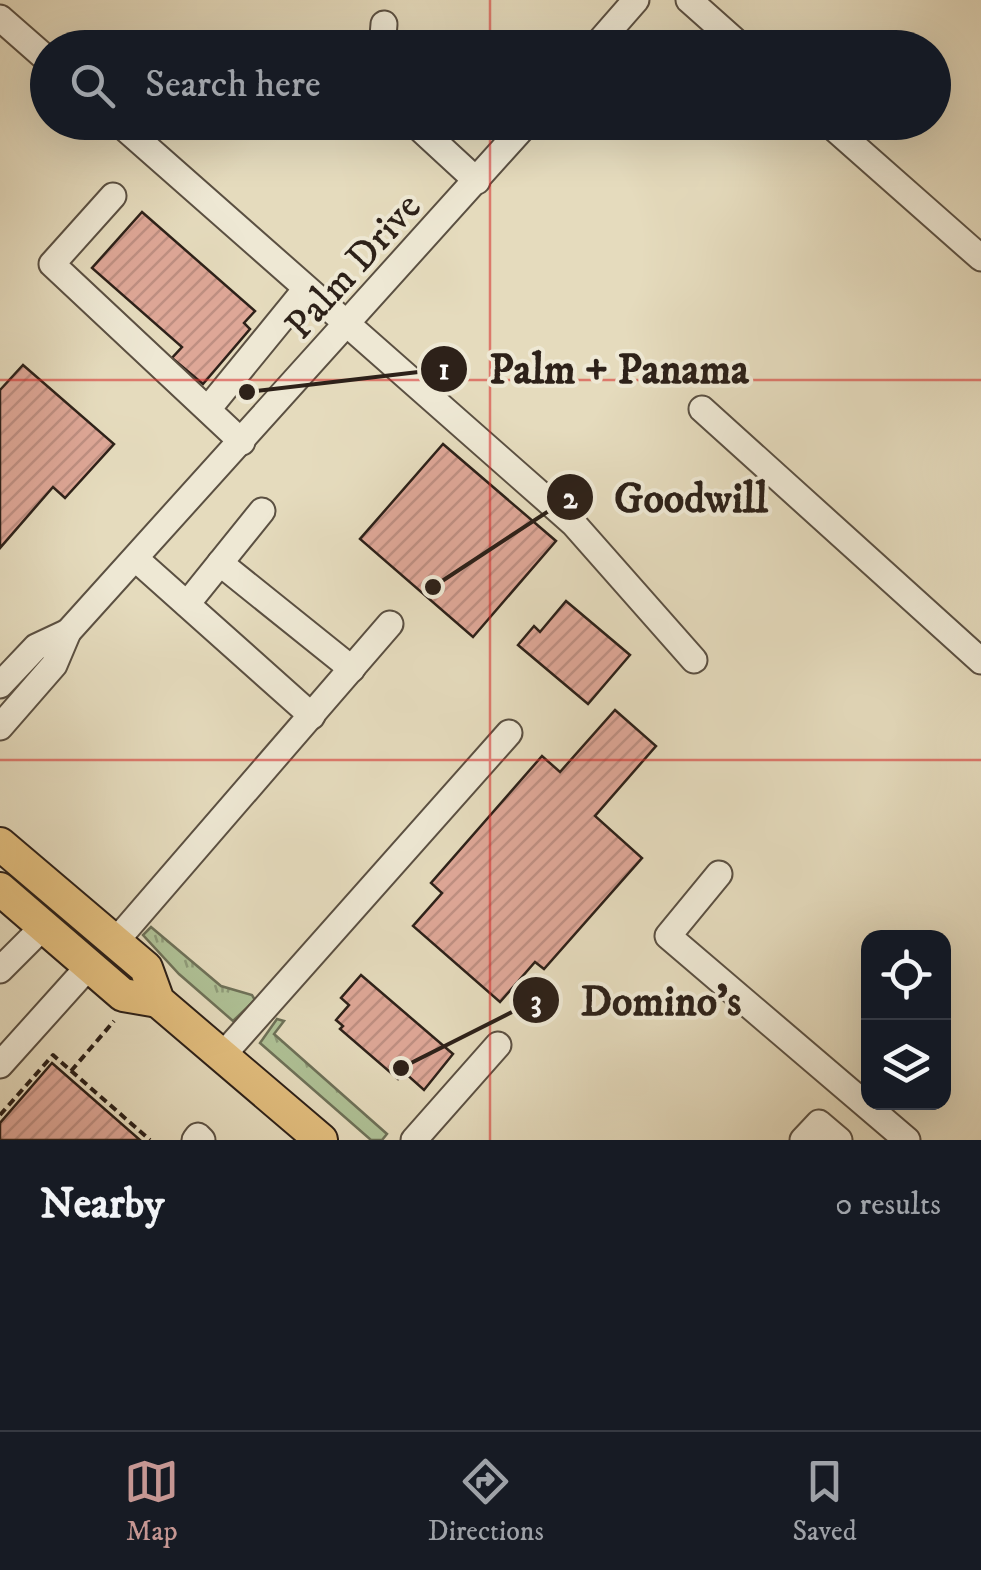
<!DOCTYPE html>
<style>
:root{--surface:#171b24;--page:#242831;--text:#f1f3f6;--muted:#9ea1a6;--line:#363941;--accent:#c59692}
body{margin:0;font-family:"IM FELL DW Pica",serif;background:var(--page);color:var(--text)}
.controls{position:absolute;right:30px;bottom:30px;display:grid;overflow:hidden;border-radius:20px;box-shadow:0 10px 40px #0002}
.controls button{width:90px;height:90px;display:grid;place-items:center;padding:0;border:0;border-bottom:2px solid var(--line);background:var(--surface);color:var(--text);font:50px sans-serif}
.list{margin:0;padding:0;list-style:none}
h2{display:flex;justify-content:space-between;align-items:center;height:130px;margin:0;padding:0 40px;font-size:42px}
h2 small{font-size:32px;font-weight:400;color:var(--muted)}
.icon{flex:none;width:55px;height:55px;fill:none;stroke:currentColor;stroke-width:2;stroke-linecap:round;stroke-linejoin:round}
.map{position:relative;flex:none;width:981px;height:1140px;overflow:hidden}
.search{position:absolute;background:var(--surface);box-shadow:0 10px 40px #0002;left:30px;right:30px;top:30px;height:110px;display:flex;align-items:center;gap:25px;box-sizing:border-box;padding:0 35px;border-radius:55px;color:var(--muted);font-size:38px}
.sheet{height:290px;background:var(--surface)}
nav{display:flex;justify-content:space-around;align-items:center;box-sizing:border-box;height:140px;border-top:2px solid var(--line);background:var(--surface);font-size:28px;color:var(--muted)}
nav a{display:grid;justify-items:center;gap:5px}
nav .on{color:var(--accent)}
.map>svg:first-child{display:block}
.grass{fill:url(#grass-tufts);stroke:#6e7158;stroke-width:2.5}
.building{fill:url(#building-hatch);stroke:#2d2119;stroke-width:2.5}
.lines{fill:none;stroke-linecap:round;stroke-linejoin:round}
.minor-casing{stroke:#5b5042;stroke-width:29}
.major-casing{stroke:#2d2119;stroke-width:36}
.path{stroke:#2d2119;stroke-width:4;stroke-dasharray:8 5;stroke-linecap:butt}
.minor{stroke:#eee8d4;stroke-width:25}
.major{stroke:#e2be7e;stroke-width:32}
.grid{fill:none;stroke:#d62828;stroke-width:2.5;stroke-opacity:0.55}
.labels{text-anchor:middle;stroke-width:8;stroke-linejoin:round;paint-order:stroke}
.street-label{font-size:40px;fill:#2d2119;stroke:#eee8d4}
.leader{fill:none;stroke:#2d2119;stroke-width:4}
.callout-dot{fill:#2d2119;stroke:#eee8d4;stroke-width:4}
.mark-label{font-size:30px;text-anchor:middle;font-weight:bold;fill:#fff}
.callout-label{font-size:42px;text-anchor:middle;font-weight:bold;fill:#2d2119;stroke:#eee8d4;stroke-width:8;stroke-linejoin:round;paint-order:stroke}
</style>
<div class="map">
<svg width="981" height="1140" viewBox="0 0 981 1140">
<defs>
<pattern id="grass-tufts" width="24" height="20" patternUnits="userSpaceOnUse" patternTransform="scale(2.5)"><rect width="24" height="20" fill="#afc196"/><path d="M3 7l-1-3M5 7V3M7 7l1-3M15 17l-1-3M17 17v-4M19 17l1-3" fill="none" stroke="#8f9c7a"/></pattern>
<pattern id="building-hatch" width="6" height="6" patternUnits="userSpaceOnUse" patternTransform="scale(2.5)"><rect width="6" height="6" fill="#dea797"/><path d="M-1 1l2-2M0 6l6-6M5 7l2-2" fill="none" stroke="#bf8f82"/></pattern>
</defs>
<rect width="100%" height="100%" fill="#e5dbbd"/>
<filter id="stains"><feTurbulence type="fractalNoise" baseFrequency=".002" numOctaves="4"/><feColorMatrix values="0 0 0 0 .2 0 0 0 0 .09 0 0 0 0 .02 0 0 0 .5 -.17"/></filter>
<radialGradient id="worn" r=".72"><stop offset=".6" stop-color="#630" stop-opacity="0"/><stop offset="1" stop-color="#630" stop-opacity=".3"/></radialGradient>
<!-- grass -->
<g class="grass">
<path d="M151,927L221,986L252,995L255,1000L233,1021L179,974L143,935Z"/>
<path d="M277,1019L284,1021L274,1034L387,1134L382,1140H371L260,1043Z"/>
</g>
<!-- building -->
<g class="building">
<path d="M142,212L255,311L244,323L250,329L203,384L172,358L182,347L92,268Z"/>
<path d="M23,365L114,444L65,498L53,487L0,548V390Z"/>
<path d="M443,444L556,541L473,637L360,539Z"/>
<path d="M566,601L630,655L588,704L518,645L534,626L540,632Z"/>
<path d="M615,710L656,746L595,816L642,858L544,969L535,962L500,1002L413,926L442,893L431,883L542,756L560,772Z"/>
<path d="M361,975L453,1054L424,1090L404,1072L398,1079L340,1029L343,1026L336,1020L349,1005L341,998Z"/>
<path d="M52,1063L140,1140H0V1123Z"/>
</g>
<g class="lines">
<defs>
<g id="minor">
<path d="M689,0L743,48"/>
<path d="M0,18L48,60"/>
<path d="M382,48L384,24"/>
<path d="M594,48L636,0"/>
<path d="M118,122L573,523L694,660"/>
<path d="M413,122L477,181"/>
<path d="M827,122L981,258"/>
<path d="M113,196L52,264L242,442"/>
<path d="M208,409L306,289"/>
<path d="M702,409L981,661"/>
<path d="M136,559L312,716"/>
<path d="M220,563L352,669"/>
<path d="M187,604L262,511"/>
<path d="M0,685L36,647L68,632"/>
<path d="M0,727L54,665L68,632L528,122"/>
<path d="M719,874L668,936L907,1140"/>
<path d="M115,942L390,624"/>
<path d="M0,970L43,927"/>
<path d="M222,1056L509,733"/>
<path d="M0,1065L89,966"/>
<path d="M195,1140L198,1136L202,1140"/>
<path d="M414,1140L498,1045"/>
<path d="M803,1140L819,1123L839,1140"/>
</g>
<g id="major">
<path d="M0,844L146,968L158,1001L321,1140"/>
<path d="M0,889L123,995L158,1001"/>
</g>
</defs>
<!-- minor casing -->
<use href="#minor" class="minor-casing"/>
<!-- major casing -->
<use href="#major" class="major-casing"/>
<!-- path -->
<g class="path">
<path d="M71,1071L114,1021"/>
<path d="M0,1115L53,1055L150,1140"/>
</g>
<!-- minor -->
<use href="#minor" class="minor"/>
<!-- major -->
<use href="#major" class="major"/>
</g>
<!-- grid -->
<path class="grid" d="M490,0V48M490,122V1140M0,380H981M0,760H981"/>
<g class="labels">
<!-- street labels -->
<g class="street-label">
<text transform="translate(352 265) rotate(-48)" y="14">Palm Drive</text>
</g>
</g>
<!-- callouts -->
<path class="leader" d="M247 392L444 369M433 587L570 497M401 1068L536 1000"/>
<g class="callout-dot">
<circle cx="247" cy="392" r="10"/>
<circle cx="433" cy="587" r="10"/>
<circle cx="401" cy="1068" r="10"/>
<circle cx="444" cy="369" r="25"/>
<circle cx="570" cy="497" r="25"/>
<circle cx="536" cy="1000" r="25"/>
</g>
<g class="mark-label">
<text x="444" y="379">1</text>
<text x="570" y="508">2</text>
<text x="536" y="1011">3</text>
</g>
<g class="callout-label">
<text x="619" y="383">Palm + Panama</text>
<text x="691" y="512">Goodwill</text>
<text x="661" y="1015">Domino's</text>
</g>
<rect width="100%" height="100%" filter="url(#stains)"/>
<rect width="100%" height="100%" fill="url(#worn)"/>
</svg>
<div class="controls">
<button><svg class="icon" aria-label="locate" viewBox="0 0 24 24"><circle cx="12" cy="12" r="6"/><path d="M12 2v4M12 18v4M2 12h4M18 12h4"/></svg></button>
<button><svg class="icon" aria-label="layers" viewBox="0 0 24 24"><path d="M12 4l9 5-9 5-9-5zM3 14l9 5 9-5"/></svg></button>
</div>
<div class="search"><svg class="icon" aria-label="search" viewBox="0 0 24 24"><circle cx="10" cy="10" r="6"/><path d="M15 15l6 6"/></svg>Search here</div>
</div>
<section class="sheet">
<h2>Nearby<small>0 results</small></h2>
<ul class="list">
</ul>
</section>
<nav>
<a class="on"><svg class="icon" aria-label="map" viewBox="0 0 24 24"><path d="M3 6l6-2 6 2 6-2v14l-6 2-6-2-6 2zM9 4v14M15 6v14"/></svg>Map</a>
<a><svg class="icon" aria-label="directions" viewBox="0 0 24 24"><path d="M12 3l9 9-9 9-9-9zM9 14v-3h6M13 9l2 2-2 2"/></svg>Directions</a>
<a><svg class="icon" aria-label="saved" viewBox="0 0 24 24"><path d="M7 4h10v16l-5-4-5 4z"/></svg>Saved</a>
</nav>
